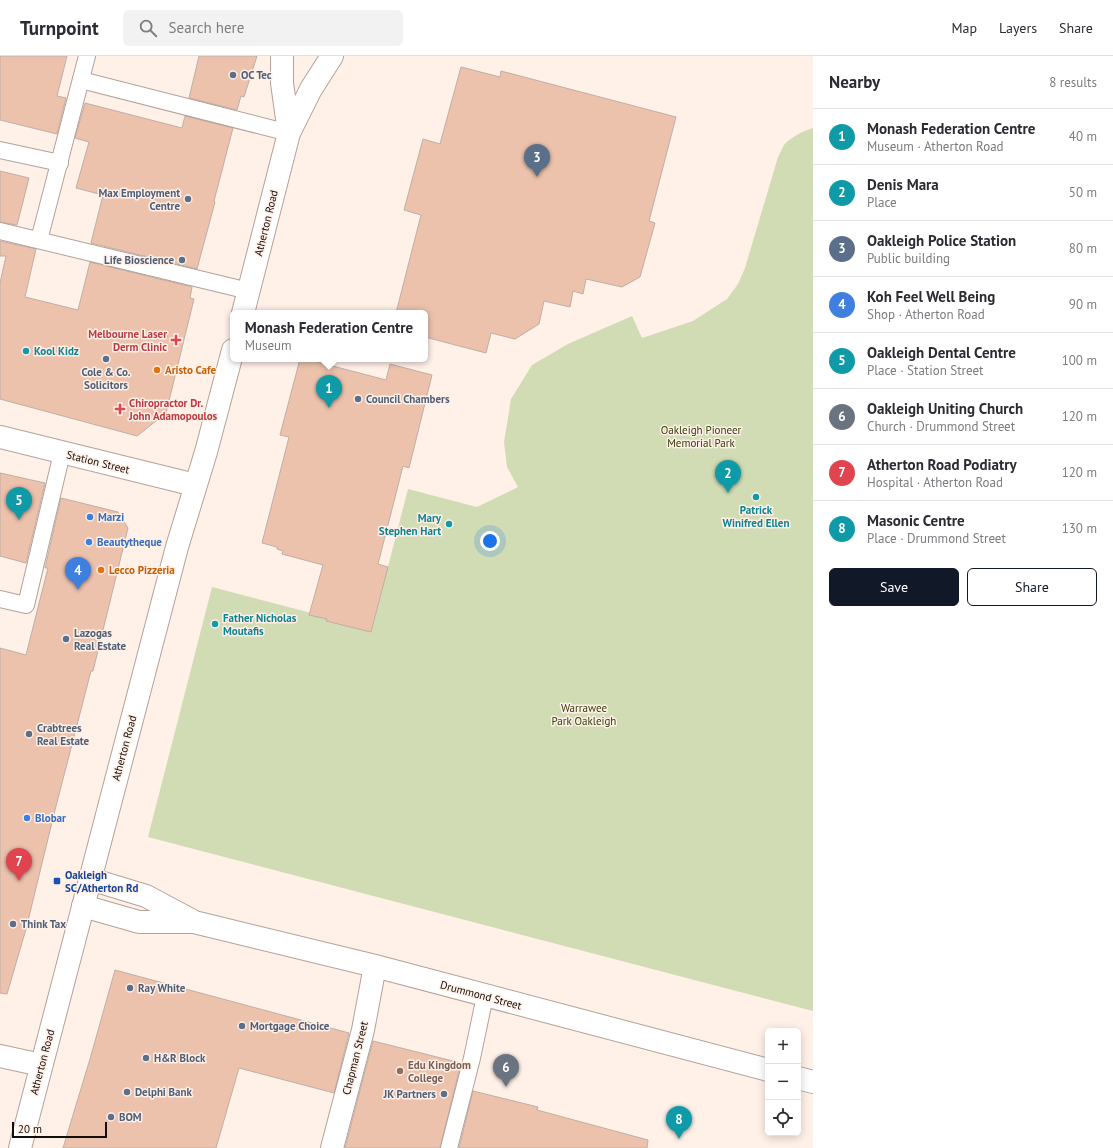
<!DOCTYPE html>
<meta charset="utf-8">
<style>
:root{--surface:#fff;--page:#f2f2f3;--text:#2b2b33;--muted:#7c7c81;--line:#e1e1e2;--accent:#111827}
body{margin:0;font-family:"PT Sans",sans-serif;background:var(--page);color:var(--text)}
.controls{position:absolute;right:12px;bottom:12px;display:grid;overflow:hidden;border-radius:6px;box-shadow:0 2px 10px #0003}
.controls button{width:36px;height:36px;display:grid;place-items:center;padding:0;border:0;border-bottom:1px solid var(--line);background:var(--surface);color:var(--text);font:20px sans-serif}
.scale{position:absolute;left:12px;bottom:10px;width:95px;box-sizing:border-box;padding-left:4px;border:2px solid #140e0b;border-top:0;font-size:11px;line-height:14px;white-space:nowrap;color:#140e0b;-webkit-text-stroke:3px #fff0e8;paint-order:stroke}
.you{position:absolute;left:490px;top:485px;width:14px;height:14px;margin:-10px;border:3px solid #fff;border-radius:50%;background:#1a73e8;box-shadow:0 0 0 6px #1a73e833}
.badge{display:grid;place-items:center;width:26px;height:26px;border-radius:50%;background:var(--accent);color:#fff;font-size:13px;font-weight:700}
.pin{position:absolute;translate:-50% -33px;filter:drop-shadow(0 1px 2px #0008)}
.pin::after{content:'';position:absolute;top:21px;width:14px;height:12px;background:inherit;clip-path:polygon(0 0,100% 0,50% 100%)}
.popup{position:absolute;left:230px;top:254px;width:198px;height:52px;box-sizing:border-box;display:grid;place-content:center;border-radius:6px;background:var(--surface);filter:drop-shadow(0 1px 3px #0005);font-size:13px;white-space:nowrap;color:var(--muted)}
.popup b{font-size:15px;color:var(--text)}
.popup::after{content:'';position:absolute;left:50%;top:100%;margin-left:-8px;border:8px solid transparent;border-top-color:var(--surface)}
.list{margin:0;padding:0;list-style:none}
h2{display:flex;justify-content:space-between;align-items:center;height:52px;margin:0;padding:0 16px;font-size:17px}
h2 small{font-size:13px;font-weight:400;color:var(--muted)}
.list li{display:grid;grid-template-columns:26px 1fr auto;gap:12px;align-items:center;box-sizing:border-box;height:56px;padding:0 16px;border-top:1px solid var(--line)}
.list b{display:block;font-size:15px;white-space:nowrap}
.list p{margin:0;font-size:13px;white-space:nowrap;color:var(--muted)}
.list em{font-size:13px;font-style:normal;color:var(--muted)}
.actions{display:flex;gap:8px;padding:12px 16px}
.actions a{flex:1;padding:9px 0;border:1px solid var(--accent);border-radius:6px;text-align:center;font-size:14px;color:var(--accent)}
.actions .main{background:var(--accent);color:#fff}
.icon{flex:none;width:22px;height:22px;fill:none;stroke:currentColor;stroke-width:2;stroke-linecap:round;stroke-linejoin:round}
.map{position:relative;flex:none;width:813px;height:1092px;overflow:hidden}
header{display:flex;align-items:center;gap:24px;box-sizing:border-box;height:56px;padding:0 20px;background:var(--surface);border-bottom:1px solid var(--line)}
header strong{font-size:19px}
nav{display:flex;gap:22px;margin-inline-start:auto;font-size:14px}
.search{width:280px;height:36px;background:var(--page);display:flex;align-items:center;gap:10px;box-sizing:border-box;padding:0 14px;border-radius:6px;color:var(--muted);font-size:15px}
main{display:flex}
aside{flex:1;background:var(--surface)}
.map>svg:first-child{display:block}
.green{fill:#d1dcb5}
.building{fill:#ecc2ad;stroke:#c0aea5}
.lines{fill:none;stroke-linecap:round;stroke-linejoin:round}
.lane-casing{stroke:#b3a299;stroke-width:18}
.street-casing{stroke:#b3a299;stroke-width:24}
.secondary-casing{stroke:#b3a299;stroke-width:24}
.lane{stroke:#fff;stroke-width:16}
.street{stroke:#fff;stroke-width:22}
.secondary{stroke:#fff;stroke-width:22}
.service-dot{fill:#5c6f8a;stroke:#fff0e8;stroke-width:1.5}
.health-dot{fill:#e0444e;stroke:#fff0e8;stroke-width:1.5}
.culture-dot{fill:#0f9aa8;stroke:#fff0e8;stroke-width:1.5}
.food-dot{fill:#e8710a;stroke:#fff0e8;stroke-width:1.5}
.shop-dot{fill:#3f7fe0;stroke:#fff0e8;stroke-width:1.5}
.transit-dot{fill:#1a4fb4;stroke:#fff0e8;stroke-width:1.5}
.education-dot{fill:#8d6e63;stroke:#fff0e8;stroke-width:1.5}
.labels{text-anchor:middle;stroke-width:3;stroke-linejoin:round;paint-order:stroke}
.service-label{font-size:11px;font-weight:bold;fill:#4e5e75;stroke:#fff0e8;text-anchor:start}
.street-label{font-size:11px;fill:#140e0b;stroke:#fff0e8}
.health-label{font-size:11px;font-weight:bold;fill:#be3a42;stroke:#fff0e8;text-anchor:end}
.culture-label{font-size:11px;font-weight:bold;fill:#0d838f;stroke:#fff0e8;text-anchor:start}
.food-label{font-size:11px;font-weight:bold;fill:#c56008;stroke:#fff0e8;text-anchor:start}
.park-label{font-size:11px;fill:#333c0c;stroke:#fff0e8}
.shop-label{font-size:11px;font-weight:bold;fill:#366cbe;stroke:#fff0e8;text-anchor:start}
.transit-label{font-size:11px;font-weight:bold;fill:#164399;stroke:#fff0e8;text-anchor:start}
.education-label{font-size:11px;font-weight:bold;fill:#785e54;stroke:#fff0e8;text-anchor:start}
</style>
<header>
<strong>Turnpoint</strong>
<div class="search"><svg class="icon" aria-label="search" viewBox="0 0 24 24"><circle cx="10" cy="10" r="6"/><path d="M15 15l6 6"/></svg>Search here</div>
<nav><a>Map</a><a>Layers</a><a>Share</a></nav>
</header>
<main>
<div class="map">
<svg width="813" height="1092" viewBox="0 0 813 1092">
<rect width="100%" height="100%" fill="#fff0e8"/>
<!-- green -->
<path class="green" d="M813,72V955L148,781L212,531L372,573L408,433L477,451L518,431L507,411L504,386L511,343L532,309L568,288L632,260L642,282L693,265L727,243L738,228L745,212L778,101C780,97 782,93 784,89C791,81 803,75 813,72Z"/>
<!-- building -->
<g class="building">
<path d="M0,0H67L57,40L66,42L57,78L0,64Z"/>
<path d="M199,0H257L244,41L241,40L237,54L189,42Z"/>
<path d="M461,11L500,21L501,15L676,61L649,165L655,167L640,221L622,231L586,223L583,238L573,235L570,251L544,245L539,268L515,283L491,277L486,297L425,281V257H396L421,159L404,154L423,83L440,88Z"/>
<path d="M85,47L182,72L185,60L233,72L214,145L215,146L197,213L91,187L103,139L76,132L89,86L75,82Z"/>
<path d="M0,115L29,122L17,169L0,166Z"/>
<path d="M0,185L36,193L25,241L78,254L90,206L192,231L190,242L194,243L166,357L137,380L0,343V227L6,200H0Z"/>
<path d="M300,303H306L386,324L390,308L432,319L409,412L403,410L378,508L388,511L371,576L326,565L327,563L309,559L323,509L282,498L283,495L277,493V491L262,487L289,381L280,379Z"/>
<path d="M0,417L45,427L26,507L0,500Z"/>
<path d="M61,442L118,456L128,472L93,615H91L55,754L26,873L7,938L0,937V592L26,599L48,512H45Z"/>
<path d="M115,914L349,977L334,1037L239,1012L216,1092H63L90,1003Z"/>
<path d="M373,985L461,1007L440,1092H345Z"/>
<path d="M473,1035L538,1051L537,1054L648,1084L647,1092H459Z"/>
</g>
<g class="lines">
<defs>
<g id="lane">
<path d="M81,24L289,77"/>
<path d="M0,94L60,107"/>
<path d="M0,175L249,235"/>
<path d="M39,184L87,0"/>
<path d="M0,543L26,549L62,397"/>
<path d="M449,1092L472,1002L485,940"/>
</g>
<g id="street">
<path d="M0,381L195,429"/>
<path d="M90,823L146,840L191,864"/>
<path d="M83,850L139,866H194L375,910L768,1014"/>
<path d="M0,1000L41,1009"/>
<path d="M798,1022L813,1026"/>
<path d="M332,1092L363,974L375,910"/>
</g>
<g id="secondary">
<path d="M282,0V27L289,77"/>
<path d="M243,257L289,77L311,33L332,0"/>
<path d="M20,1092L177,491L206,396L233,294"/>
</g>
</defs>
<!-- lane casing -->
<use href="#lane" class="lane-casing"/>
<!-- street casing -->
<use href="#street" class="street-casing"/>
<!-- secondary casing -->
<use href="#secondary" class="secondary-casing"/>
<!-- lane -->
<use href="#lane" class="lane"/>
<!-- street -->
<use href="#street" class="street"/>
<!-- secondary -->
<use href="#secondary" class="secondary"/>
</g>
<!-- markers -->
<g class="service-dot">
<circle cx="233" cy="19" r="4"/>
<circle cx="188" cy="143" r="4"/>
<circle cx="182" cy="204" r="4"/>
<circle cx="106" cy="303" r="4"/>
<circle cx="358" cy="343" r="4"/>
<circle cx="66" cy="583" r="4"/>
<circle cx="29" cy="678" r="4"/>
<circle cx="13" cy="868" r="4"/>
<circle cx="130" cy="932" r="4"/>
<circle cx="242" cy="970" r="4"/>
<circle cx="146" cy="1002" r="4"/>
<circle cx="127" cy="1036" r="4"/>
<circle cx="444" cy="1038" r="4"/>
<circle cx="111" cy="1061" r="4"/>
</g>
<g class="health-dot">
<path d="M174 278h4v4h4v4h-4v4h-4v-4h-4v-4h4z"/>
<path d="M118 347h4v4h4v4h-4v4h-4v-4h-4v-4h4z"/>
</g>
<g class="culture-dot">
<circle cx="26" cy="295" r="4"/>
<circle cx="756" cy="441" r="4"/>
<circle cx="449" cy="468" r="4"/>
<circle cx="215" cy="568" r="4"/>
</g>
<g class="food-dot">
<circle cx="157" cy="314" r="4"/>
<circle cx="101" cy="514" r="4"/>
</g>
<g class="shop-dot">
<circle cx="90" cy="461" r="4"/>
<circle cx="89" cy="486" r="4"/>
<circle cx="27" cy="762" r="4"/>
</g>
<rect class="transit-dot" x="53" y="821" width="8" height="8" rx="2"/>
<circle class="education-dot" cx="400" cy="1015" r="4"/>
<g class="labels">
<!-- service labels -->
<g class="service-label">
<text x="241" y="23">OC Tec</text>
<text x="180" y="141" text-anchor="end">Max Employment<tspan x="180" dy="13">Centre</tspan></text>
<text x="174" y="208" text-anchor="end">Life Bioscience</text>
<text x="106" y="320" text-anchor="middle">Cole &amp; Co.<tspan x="106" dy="13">Solicitors</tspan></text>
<text x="366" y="347">Council Chambers</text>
<text x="74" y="581">Lazogas<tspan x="74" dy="13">Real Estate</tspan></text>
<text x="37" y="676">Crabtrees<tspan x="37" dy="13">Real Estate</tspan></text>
<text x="21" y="872">Think Tax</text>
<text x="138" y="936">Ray White</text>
<text x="250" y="974">Mortgage Choice</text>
<text x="154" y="1006">H&amp;R Block</text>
<text x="135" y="1040">Delphi Bank</text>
<text x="436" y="1042" text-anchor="end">JK Partners</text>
<text x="119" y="1065">BOM</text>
</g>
<!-- street labels -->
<g class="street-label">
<text transform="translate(266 167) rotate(-76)" y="4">Atherton Road</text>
<text transform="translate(98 406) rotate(14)" y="4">Station Street</text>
<text transform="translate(124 692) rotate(-75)" y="4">Atherton Road</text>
<text transform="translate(481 939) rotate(15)" y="4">Drummond Street</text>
<text transform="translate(355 1002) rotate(-76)" y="4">Chapman Street</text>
<text transform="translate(42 1006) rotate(-75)" y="4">Atherton Road</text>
</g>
<!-- health labels -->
<g class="health-label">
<text x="167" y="282">Melbourne Laser<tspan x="167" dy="13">Derm Clinic</tspan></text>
<text x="129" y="351" text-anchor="start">Chiropractor Dr.<tspan x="129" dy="13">John Adamopoulos</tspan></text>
</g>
<!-- culture labels -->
<g class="culture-label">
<text x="34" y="299">Kool Kidz</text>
<text x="756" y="458" text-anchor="middle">Patrick<tspan x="756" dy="13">Winifred Ellen</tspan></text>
<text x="441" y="466" text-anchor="end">Mary<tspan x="441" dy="13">Stephen Hart</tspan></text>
<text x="223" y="566">Father Nicholas<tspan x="223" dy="13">Moutafis</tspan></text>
</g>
<!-- food labels -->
<g class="food-label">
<text x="165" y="318">Aristo Cafe</text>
<text x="109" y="518">Lecco Pizzeria</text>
</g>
<!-- park labels -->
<g class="park-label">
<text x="701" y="378">Oakleigh Pioneer<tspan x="701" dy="13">Memorial Park</tspan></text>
<text x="584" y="656">Warrawee<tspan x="584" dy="13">Park Oakleigh</tspan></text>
</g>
<!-- shop labels -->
<g class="shop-label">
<text x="98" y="465">Marzi</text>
<text x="97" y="490">Beautytheque</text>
<text x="35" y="766">Blobar</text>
</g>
<!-- transit labels -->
<g class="transit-label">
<text x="65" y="823">Oakleigh<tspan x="65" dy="13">SC/Atherton Rd</tspan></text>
</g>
<!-- education labels -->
<g class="education-label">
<text x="408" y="1013">Edu Kingdom<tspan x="408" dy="13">College</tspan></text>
</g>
</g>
</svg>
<div class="controls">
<button>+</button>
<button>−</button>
<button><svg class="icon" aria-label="locate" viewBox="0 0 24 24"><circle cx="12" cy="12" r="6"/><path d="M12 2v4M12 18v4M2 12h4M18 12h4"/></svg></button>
</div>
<div class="scale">20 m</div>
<div class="you"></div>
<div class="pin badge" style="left:329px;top:352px;background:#0f9aa8">1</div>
<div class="popup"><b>Monash Federation Centre</b>Museum</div>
<div class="pin badge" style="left:728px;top:437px;background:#0f9aa8">2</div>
<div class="pin badge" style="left:537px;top:121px;background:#5c6f8a">3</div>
<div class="pin badge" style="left:78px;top:534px;background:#3f7fe0">4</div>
<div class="pin badge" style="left:19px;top:464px;background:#0f9aa8">5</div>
<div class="pin badge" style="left:506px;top:1031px;background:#6b7280">6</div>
<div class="pin badge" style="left:19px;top:825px;background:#e0444e">7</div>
<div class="pin badge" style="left:679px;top:1083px;background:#0f9aa8">8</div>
</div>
<aside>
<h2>Nearby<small>8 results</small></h2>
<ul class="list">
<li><span class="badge" style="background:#0f9aa8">1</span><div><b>Monash Federation Centre</b><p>Museum · Atherton Road</p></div><em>40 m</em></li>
<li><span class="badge" style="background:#0f9aa8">2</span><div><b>Denis Mara</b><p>Place</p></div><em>50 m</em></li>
<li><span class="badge" style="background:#5c6f8a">3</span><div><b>Oakleigh Police Station</b><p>Public building</p></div><em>80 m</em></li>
<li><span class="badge" style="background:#3f7fe0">4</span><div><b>Koh Feel Well Being</b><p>Shop · Atherton Road</p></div><em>90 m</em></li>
<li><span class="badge" style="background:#0f9aa8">5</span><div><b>Oakleigh Dental Centre</b><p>Place · Station Street</p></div><em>100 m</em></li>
<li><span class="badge" style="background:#6b7280">6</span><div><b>Oakleigh Uniting Church</b><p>Church · Drummond Street</p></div><em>120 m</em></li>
<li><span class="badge" style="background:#e0444e">7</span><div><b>Atherton Road Podiatry</b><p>Hospital · Atherton Road</p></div><em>120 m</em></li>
<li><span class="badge" style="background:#0f9aa8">8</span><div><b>Masonic Centre</b><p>Place · Drummond Street</p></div><em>130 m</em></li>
</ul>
<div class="actions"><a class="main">Save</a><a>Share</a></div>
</aside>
</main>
